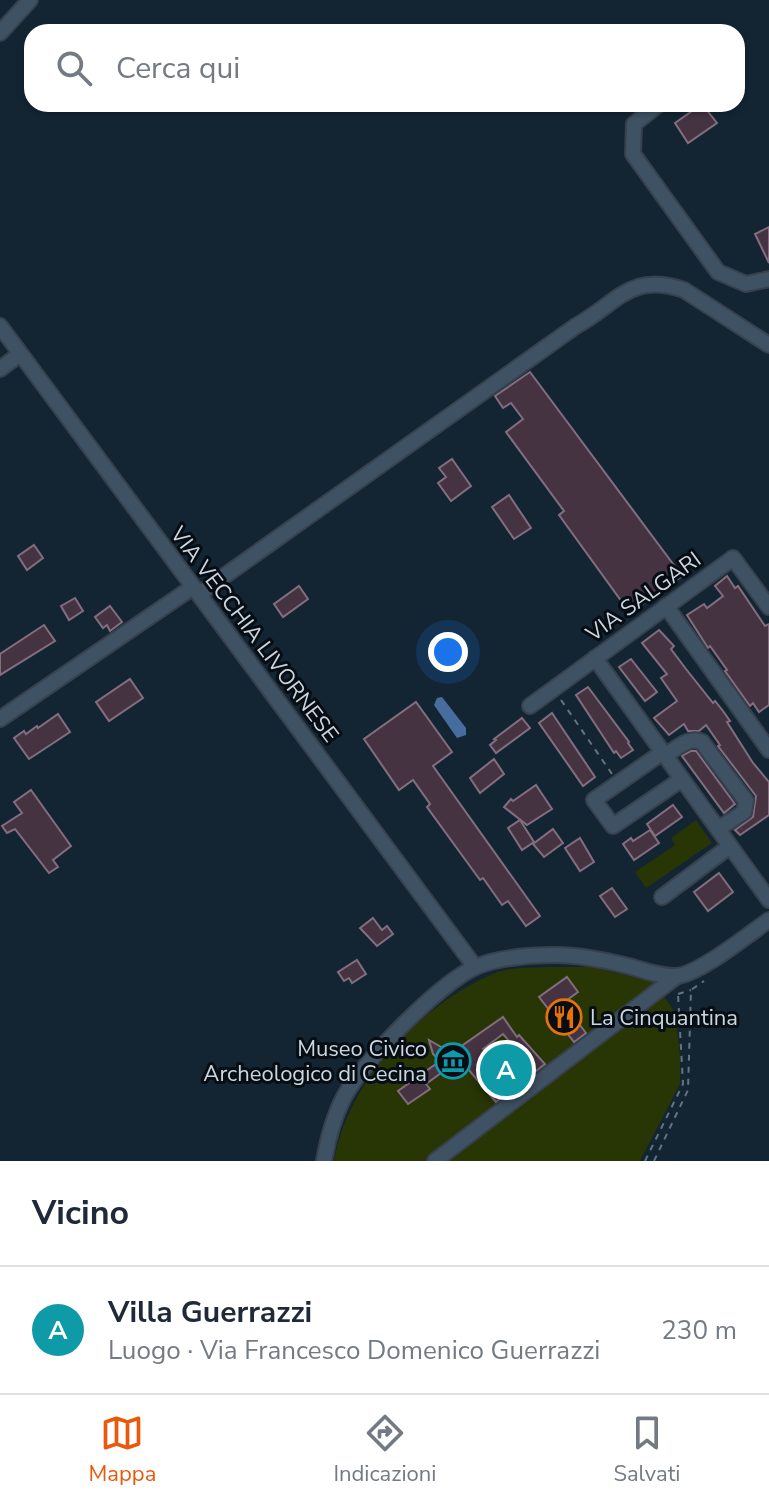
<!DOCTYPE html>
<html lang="it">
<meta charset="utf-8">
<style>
:root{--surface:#fff;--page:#f6f6f7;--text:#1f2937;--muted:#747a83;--line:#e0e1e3;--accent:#ea580c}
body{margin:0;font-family:"Nunito Sans",sans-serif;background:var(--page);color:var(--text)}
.you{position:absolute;left:448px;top:652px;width:28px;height:28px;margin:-20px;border:6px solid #fff;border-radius:50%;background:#1a73e8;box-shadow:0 0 0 12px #1a73e833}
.badge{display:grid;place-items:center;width:52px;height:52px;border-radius:50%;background:var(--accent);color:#fff;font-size:26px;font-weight:700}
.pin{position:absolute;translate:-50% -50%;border:4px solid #fff;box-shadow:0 2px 8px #0006}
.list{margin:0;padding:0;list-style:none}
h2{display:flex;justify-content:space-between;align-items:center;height:104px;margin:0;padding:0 32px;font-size:34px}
h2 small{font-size:26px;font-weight:400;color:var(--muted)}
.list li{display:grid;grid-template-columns:52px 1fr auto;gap:24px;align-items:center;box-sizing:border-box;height:128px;padding:0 32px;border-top:2px solid var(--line)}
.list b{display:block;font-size:30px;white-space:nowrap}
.list p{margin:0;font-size:26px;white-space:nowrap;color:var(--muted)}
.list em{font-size:26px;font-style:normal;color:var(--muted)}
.icon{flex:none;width:44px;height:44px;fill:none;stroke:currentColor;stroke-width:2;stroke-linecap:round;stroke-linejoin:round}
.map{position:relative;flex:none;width:769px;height:1161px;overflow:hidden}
.search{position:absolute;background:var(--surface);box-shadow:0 2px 6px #0004;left:24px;right:24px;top:24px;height:88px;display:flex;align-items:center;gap:20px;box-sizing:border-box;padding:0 28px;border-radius:24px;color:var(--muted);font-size:30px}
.sheet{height:232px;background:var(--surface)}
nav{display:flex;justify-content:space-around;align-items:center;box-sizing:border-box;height:112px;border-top:2px solid var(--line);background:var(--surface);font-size:22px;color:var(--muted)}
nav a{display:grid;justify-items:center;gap:4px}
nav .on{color:var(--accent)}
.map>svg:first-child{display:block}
.green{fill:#283504}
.water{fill:#476d9f}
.building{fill:#453342;stroke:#836e7f;stroke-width:2;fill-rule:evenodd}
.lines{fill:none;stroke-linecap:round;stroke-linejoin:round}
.minor-casing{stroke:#36414d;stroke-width:18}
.path{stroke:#657380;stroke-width:2;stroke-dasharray:6 6;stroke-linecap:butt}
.minor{stroke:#3f5263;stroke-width:14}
.labels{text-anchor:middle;stroke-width:6;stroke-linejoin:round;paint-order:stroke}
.street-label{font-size:22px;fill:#cbd6e0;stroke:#060d13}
.poi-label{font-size:22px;fill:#cbd6e0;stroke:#060d13;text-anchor:start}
</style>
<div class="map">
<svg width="769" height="1161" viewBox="0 0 769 1161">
<rect width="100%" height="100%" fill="#132533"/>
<!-- green -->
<g class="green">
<path d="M696,820L712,843L646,888L635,872L675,845L671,838Z"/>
<path d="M547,967H591L653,981L675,1012L680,1055V1084L640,1161H334C347,1081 424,1001 498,972C512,967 532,968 547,967Z"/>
</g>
<!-- water -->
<path class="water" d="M442,697L466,728V735L457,738L434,705L437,698Z"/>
<!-- building -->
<g class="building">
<path d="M702,104L717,123L688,143L675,123Z"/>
<path d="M769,227V263L755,234Z"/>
<path d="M530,372L682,576L630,613L559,515L564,511L506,432L523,419L511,403L503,408L495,396Z"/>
<path d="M452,459L471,486L451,501L438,483L446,477L439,468Z"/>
<path d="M509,495L531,528L514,539L492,507Z"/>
<path d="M34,545L43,558L27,570L18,556Z"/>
<path d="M727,576L735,588L738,586L765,626L769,624V705L759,712L753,703L750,706L725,671L727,670L710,646L708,648L687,615L704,604L707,608L723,596L715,586Z"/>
<path d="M299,586L308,599L283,617L274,604Z"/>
<path d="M75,598L83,611L69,620L61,606Z"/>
<path d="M110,606L122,622L110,631L107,625L103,628L95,617Z"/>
<path d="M44,625L55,641L0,675V654Z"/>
<path d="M659,630L674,646L671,649L686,669L713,703L715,701L723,711L730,721L727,722L753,763L769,782V815L740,835L735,830L753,817L756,796L718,746L720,745L706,725L699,731H688L684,724L669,735L654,718L677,701L661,678L667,674L642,643Z"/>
<path d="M631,659L657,692L645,701L619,667Z"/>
<path d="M130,679L143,698L109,721L96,702Z"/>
<path d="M588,687L629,742L628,743L633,750L621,758L616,751L614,753L576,695Z"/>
<path d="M416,702L452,752L433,766L540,916L526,926L508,901L502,905L483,878L480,880L427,807L430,804L413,780L399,790L364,739Z"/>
<path d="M552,713L595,777L583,786L539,723Z"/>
<path d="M58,714L70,732L29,759L14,738L24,731L26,734L37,726L38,728Z"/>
<path d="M522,718L530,728L496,753L490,745L496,740L494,739Z"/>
<path d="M691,751H696L735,804L724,813L682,756Z"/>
<path d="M494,759L504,774L480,793L470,778Z"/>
<path d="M536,785L552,809L527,825L504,807L511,799L513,801Z"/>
<path d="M31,790L71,846L53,860L58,867L49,873L15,829L7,833L2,826L22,813L14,802Z"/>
<path d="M673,805L682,817L655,836L647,824Z"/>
<path d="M520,820L534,842L522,850L508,828Z"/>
<path d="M553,829L563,843L544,857L533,844Z"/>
<path d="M650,830L659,843L634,860L623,844L631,838L633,841Z"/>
<path d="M580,838L594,862L580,871L565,848Z"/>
<path d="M719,873L733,892L708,911L694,892Z"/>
<path d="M612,888L627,909L615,917L600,896Z"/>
<path d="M373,918L382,930L387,926L393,934L377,946L360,928Z"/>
<path d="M357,960L366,974L352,983L349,978L344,981L338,972Z"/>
<path d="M567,977L578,992L563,1003L586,1033L574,1042L539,997Z"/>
<path d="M503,1017L517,1037L519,1035L545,1064L496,1102L463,1063L456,1068L458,1070L455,1074L448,1068L426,1084L430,1089L408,1104L398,1091L440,1061L433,1054L429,1040L441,1047L447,1056ZM503,1034L518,1051L499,1068L483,1049Z"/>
</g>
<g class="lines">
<defs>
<g id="minor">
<path d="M0,33L30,0"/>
<path d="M659,104L634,124L633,154L718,272L746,284L769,279"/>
<path d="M0,326L475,967"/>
<path d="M0,369L20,354"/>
<path d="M199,594L576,326C619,302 630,272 684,290L769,345"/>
<path d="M666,606L769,750"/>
<path d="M595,658L769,900"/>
<path d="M530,706L733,558L769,607"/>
<path d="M0,719L193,587"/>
<path d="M663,752L594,800L613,826L682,779"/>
<path d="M665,756C677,748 689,736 702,742L746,801L744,812L718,829"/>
<path d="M662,897L730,846"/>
<path d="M324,1161C328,1138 333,1118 344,1097C363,1061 441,981 478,966C501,957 531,955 556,955C581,955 604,960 628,966C643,970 660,977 676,976C698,975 749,934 769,920"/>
<path d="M435,1161L677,976"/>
</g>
</defs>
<!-- minor casing -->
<use href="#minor" class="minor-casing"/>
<!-- path -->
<g class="path">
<path d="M561,700L612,774"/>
<path d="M678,994L691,990"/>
<path d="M645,1161L683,1084L678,994"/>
<path d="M654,1161L688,1090L691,990L704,981"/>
</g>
<!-- minor -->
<use href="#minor" class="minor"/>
</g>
<!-- icons -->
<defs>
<symbol id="restaurant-ring" viewBox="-11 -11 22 22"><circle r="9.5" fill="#060d13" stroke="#e8710a" stroke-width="1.5"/><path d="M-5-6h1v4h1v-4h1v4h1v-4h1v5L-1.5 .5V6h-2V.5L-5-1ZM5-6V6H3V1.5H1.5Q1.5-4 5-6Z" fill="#e8710a"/></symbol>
<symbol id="museum-ring" viewBox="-11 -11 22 22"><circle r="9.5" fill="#060d13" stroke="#0f9aa8" stroke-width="1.5"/><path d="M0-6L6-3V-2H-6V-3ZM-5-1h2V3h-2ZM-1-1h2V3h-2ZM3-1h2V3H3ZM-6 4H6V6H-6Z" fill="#0f9aa8"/></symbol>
</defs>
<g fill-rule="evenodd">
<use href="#restaurant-ring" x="544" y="997" width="40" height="40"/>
<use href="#museum-ring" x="433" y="1041" width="40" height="40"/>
</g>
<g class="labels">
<!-- street labels -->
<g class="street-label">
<text transform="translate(643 596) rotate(-36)" y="8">VIA SALGARI</text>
<text transform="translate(255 634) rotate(53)" y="8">VIA VECCHIA LIVORNESE</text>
</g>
<!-- poi labels -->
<g class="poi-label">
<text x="590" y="1025">La Cinquantina</text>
<text x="427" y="1056" text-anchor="end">Museo Civico<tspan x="427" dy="25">Archeologico di Cecina</tspan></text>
</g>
</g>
</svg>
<div class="you"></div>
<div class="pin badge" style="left:506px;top:1070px;background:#0f9aa8">A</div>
<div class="search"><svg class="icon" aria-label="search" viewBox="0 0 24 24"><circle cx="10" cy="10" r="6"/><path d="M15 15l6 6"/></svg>Cerca qui</div>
</div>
<section class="sheet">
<h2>Vicino<small></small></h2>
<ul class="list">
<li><span class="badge" style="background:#0f9aa8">A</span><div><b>Villa Guerrazzi</b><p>Luogo · Via Francesco Domenico Guerrazzi</p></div><em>230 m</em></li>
</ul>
</section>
<nav>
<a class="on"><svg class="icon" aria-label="map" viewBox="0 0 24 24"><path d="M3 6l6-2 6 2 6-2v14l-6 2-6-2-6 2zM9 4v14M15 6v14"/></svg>Mappa</a>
<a><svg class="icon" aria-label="directions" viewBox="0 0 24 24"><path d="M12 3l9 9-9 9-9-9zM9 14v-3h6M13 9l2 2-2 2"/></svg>Indicazioni</a>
<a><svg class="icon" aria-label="saved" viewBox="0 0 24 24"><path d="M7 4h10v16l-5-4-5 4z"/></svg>Salvati</a>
</nav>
